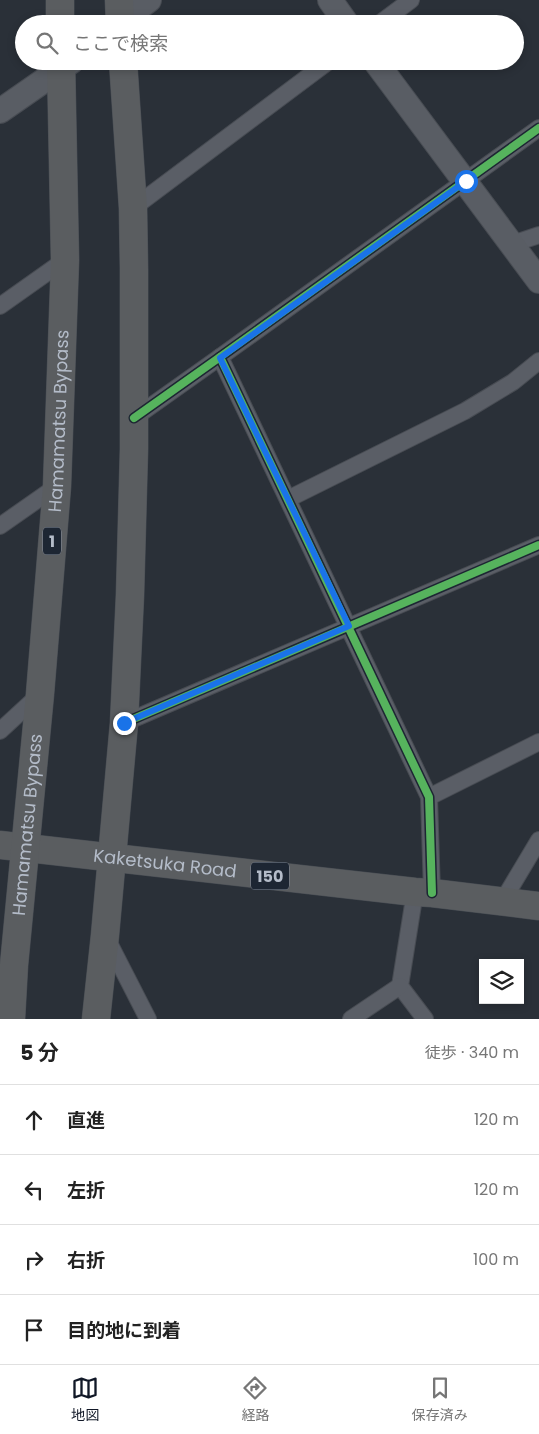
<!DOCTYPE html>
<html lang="ja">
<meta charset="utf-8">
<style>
:root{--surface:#fff;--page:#f6f6f6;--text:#222;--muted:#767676;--line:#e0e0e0;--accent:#111827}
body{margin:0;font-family:Poppins,"Noto Sans JP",sans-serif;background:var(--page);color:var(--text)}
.controls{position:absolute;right:15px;bottom:15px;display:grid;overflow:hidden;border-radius:0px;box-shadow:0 2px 8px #0003}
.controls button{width:45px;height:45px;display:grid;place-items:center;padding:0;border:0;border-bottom:1px solid var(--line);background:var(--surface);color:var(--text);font:25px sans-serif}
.stop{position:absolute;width:15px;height:15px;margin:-11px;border:4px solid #1a73e8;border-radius:50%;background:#fff}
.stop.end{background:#1a73e8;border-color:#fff;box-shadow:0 1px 5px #0008}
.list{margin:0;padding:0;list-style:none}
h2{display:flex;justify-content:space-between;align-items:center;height:65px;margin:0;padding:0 20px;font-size:21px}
h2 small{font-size:16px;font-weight:400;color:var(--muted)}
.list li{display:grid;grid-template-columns:32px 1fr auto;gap:15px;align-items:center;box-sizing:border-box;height:70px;padding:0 20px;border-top:1px solid var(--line)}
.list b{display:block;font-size:19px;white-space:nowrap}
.list em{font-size:16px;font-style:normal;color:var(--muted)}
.icon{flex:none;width:28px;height:28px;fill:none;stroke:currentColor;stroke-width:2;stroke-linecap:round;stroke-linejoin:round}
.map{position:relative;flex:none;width:539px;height:1019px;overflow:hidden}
.search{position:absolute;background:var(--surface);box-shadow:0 2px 8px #0003;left:15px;right:15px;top:15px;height:55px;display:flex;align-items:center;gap:12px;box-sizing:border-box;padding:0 18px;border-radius:28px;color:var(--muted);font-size:19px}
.sheet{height:345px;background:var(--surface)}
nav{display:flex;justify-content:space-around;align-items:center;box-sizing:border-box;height:70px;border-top:1px solid var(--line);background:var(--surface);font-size:14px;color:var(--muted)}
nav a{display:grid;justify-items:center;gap:2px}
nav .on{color:var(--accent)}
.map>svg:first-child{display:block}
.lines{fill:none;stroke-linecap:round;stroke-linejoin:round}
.street-casing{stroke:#484c53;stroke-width:18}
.secondary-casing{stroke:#484c53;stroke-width:26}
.highway-casing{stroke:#474c53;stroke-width:29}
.street{stroke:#5a5e66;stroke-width:16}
.secondary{stroke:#595d64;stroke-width:24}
.highway{stroke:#5a5d60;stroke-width:28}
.cycleway-casing{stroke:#1d2633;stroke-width:11}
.cycleway{stroke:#56b35d;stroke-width:8}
.route{stroke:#1a73e8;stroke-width:6}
.labels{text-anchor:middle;stroke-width:5;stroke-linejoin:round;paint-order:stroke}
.shield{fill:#1d2633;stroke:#878f9c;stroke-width:1}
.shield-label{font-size:16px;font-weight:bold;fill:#b4bcc9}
.street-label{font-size:18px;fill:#b4bcc9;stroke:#1d2633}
</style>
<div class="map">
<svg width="539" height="1019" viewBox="0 0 539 1019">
<rect width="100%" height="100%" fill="#2a3038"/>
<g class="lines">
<defs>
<g id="street">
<path d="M379,24L411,0"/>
<path d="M133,208L329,61"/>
<path d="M512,244L539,235"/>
<path d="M0,306L65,260"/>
<path d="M220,357L429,797L432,893"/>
<path d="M134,418L220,357L539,128"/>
<path d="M288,499L465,411L513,382L539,361"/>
<path d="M0,526L57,486"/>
<path d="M124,723L539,545"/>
<path d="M0,731L40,694"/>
<path d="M429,797L539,742"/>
<path d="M415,892L400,986L425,1019"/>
<path d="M502,902L539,840"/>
<path d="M106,937L148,1019"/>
<path d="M351,1019L400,986"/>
</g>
<g id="secondary">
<path d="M330,0L347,24"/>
<path d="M117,24L149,0"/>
<path d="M375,61L539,281"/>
<path d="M0,111L72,61"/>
</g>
<g id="highway">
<path d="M60,0V24"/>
<path d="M119,0L120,24"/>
<path id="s1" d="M0,845L415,892L432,893L539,906"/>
<path id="s2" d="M11,1019L14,965L40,694L57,486L65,260L61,61"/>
<path d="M96,1019L105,935L124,723L130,595L134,449V269L133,208L123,61"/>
</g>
</defs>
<!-- street casing -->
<use href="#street" class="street-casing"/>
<!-- secondary casing -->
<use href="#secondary" class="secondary-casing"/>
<!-- highway casing -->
<use href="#highway" class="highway-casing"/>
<!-- street -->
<use href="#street" class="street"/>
<!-- secondary -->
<use href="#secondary" class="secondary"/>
<!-- highway -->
<use href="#highway" class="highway"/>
<defs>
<g id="cycleway">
<path d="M220,357L429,797L432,893"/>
<path d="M134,418L220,357L539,128"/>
<path d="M124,723L539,545"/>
</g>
</defs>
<!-- cycleway casing -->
<use href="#cycleway" class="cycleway-casing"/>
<!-- cycleway -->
<use href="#cycleway" class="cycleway"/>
</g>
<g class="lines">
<!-- route -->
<path class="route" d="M124,723L349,626L220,358L466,181"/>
</g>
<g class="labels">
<!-- shield labels -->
<g class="shield">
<rect x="43" y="527.5" width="18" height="27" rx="4"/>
<rect x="251" y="862.5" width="38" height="27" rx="4"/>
</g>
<g class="shield-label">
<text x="52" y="547">1</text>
<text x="270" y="882">150</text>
</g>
<!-- street labels -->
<g class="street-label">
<text dy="6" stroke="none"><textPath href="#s2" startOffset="600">Hamamatsu Bypass</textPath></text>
<text dy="6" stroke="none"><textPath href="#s2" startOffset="195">Hamamatsu Bypass</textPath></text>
<text dy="6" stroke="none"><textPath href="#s1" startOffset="166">Kaketsuka Road</textPath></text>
</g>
</g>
</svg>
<div class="controls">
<button><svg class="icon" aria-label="layers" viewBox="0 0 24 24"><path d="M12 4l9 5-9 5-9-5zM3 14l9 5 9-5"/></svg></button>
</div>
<div class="stop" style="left:466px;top:181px"></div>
<div class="stop end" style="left:124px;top:723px"></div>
<div class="search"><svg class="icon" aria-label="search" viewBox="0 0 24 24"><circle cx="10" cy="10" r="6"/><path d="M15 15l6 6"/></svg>ここで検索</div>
</div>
<section class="sheet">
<h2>5 分<small>徒歩 · 340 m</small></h2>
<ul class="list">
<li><svg class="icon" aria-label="ahead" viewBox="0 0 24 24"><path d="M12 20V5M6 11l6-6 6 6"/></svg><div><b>直進</b></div><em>120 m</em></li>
<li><svg class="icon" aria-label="left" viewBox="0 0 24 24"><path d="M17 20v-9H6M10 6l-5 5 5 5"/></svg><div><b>左折</b></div><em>120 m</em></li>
<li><svg class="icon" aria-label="right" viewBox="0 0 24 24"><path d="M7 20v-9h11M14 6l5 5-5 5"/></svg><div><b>右折</b></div><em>100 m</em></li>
<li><svg class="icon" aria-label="arrive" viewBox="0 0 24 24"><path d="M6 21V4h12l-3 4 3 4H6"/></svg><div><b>目的地に到着</b></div></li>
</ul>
</section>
<nav>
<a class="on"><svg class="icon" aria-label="map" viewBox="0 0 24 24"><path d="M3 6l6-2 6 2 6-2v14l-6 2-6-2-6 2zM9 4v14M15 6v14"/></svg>地図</a>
<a><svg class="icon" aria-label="directions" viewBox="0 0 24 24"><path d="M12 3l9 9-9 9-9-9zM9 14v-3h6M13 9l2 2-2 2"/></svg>経路</a>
<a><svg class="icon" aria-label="saved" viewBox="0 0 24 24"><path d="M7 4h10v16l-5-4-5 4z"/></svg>保存済み</a>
</nav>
